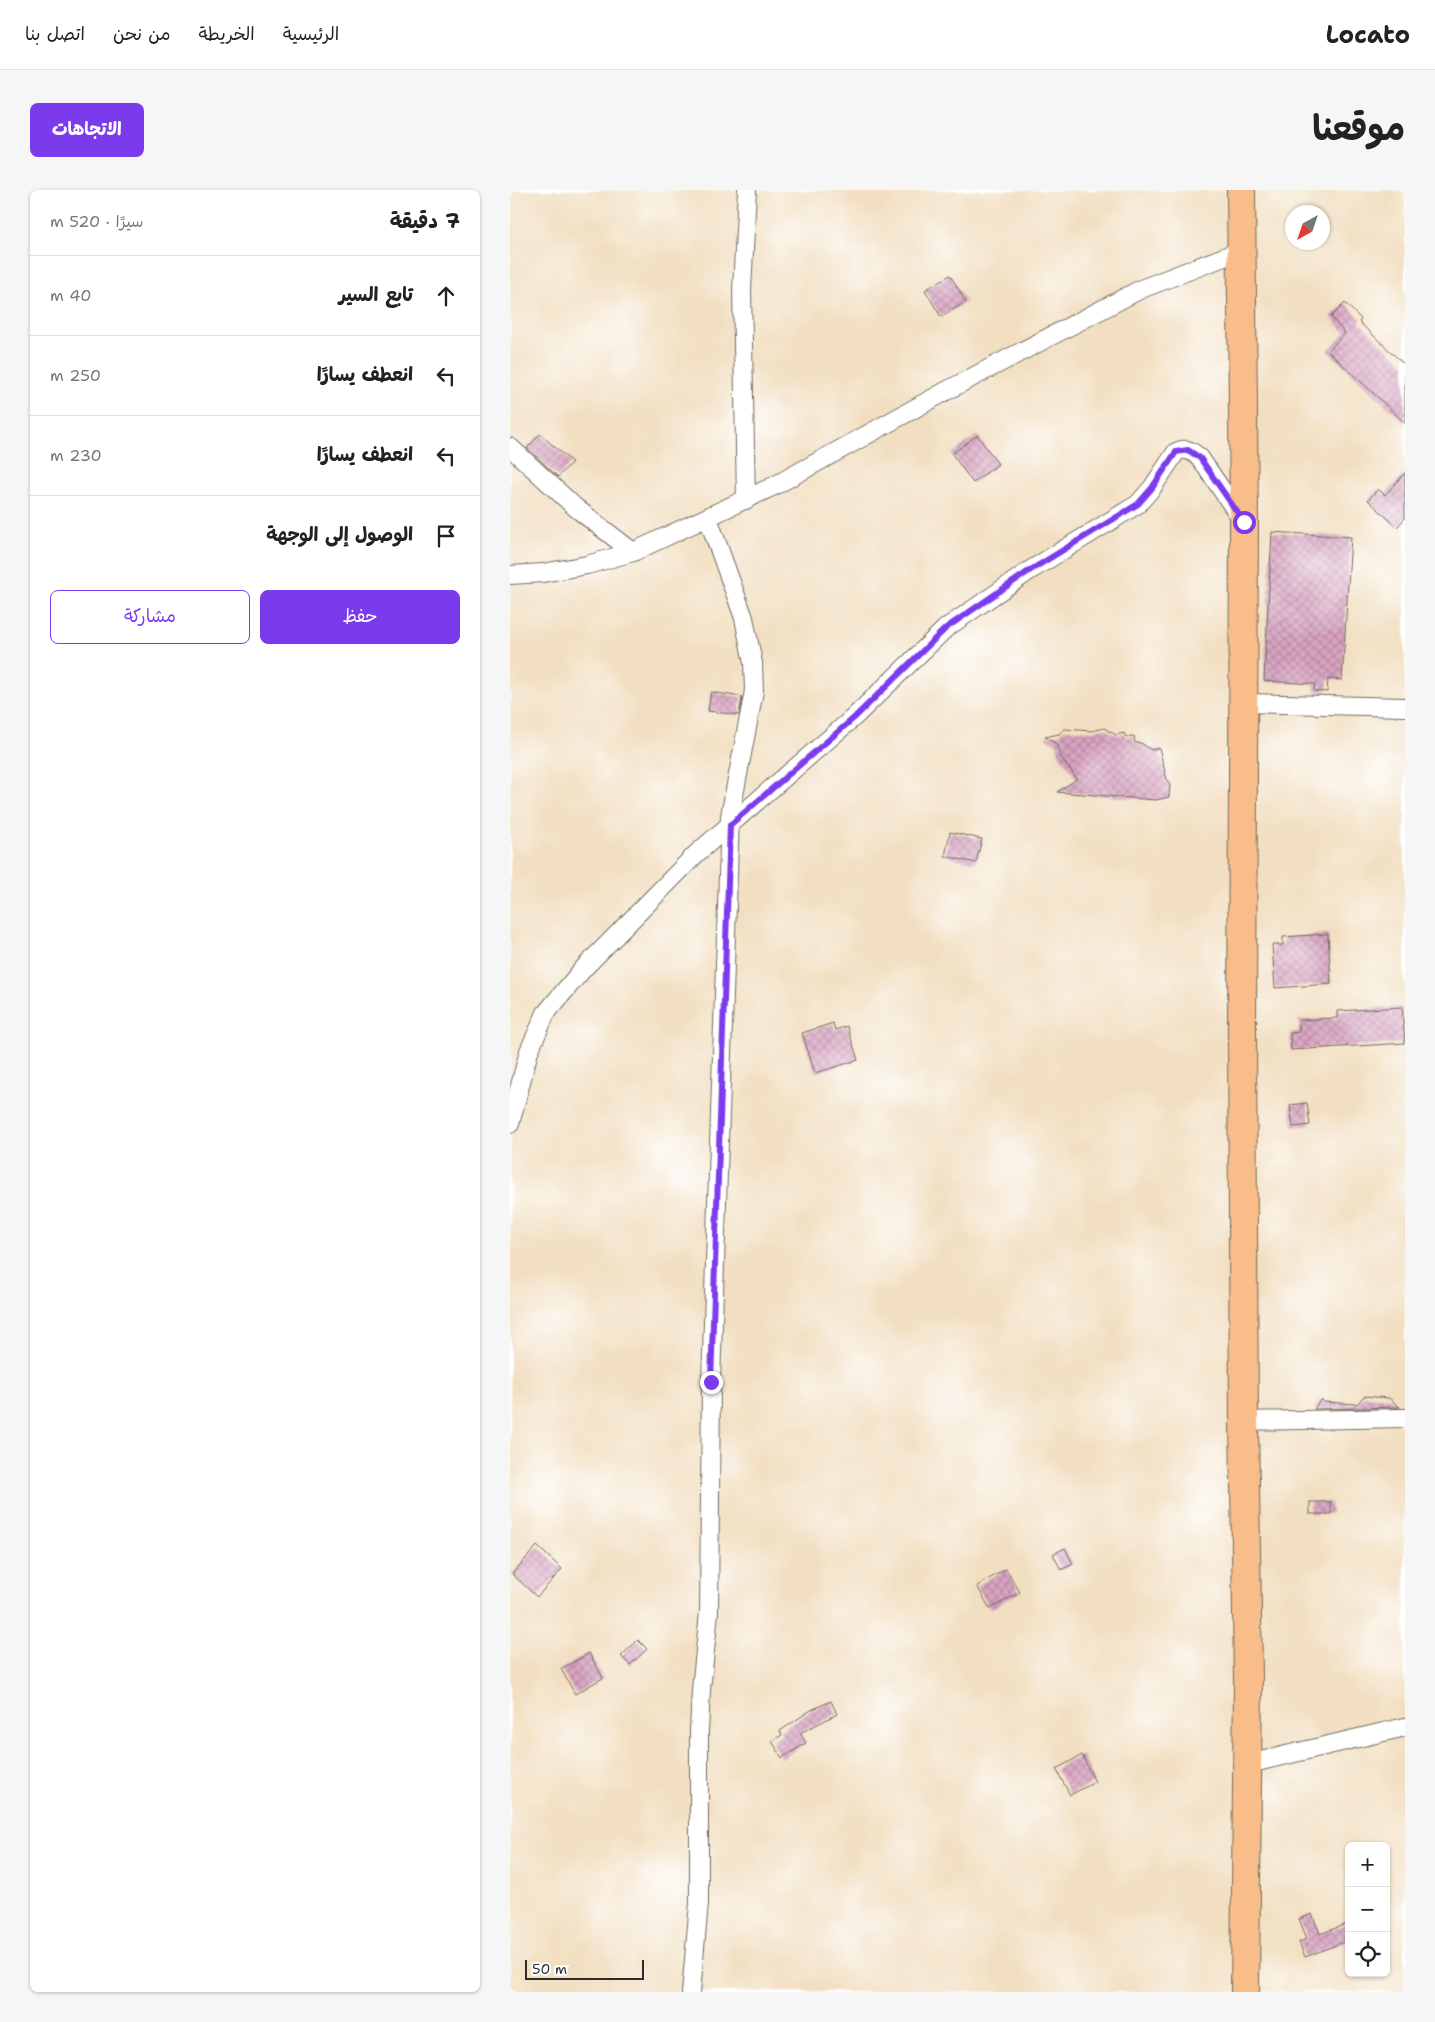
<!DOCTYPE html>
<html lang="ar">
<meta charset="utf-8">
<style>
:root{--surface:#fff;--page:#f6f6f6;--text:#222;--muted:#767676;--line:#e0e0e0;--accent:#7c3aed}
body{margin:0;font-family:"Shantell Sans","Playpen Sans Arabic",sans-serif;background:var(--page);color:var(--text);direction:rtl}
.controls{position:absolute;right:15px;bottom:15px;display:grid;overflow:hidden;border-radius:8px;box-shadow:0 1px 4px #0004}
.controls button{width:45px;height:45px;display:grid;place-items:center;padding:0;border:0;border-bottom:1px solid var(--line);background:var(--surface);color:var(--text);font:25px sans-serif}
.compass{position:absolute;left:775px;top:15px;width:45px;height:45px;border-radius:50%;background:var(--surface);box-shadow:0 1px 4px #0004;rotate:220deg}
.scale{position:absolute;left:15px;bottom:12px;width:119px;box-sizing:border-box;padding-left:5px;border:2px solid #2b2b2b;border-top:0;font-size:14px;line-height:18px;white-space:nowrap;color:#2b2b2b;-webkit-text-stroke:4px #fff;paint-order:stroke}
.stop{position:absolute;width:15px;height:15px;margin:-11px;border:4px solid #7c3aed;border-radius:50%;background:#fff}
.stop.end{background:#7c3aed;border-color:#fff;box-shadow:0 1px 5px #0008}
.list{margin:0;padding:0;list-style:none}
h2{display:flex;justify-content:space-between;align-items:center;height:65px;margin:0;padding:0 20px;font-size:21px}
h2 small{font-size:16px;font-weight:400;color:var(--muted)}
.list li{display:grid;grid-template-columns:32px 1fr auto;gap:15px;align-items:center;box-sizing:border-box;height:80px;padding:0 20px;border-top:1px solid var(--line)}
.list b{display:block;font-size:19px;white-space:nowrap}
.list em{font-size:16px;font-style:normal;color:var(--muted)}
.actions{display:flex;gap:10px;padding:15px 20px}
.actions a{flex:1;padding:11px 0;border:1px solid var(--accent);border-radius:8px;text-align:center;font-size:18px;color:var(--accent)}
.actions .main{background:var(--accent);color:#fff}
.icon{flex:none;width:28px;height:28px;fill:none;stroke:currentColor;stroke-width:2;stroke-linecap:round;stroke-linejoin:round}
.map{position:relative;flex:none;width:895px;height:1802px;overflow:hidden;direction:ltr;border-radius:8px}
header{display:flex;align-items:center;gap:30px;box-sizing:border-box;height:70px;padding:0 25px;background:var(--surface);border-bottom:1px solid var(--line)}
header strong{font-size:24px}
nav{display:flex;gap:28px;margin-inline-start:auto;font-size:18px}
.intro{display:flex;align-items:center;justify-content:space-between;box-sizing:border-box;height:120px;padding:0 30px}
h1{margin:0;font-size:35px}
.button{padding:12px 22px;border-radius:8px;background:var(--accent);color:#fff;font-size:18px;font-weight:700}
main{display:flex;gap:30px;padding:0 30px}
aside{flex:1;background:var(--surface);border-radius:8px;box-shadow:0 1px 4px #0004}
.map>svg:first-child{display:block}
.building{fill:url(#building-cross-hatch)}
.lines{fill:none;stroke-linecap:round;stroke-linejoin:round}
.minor-casing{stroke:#716a60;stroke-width:20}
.primary-casing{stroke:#716a60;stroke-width:30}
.minor{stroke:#fff;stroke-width:18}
.primary{stroke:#f8bd89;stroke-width:28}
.route{stroke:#7c3aed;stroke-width:6}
</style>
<header>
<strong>Locato</strong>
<nav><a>الرئيسية</a><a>الخريطة</a><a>من نحن</a><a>اتصل بنا</a></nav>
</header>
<div class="intro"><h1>موقعنا</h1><a class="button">الاتجاهات</a></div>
<main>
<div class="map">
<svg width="895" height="1802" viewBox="0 0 895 1802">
<defs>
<pattern id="building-cross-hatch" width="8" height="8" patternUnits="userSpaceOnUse" patternTransform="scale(1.25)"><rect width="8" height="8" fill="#daa4c2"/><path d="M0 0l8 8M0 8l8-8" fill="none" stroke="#b1869e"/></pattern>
</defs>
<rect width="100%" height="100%" fill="#fff"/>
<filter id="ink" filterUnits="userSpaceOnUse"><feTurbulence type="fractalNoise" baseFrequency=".02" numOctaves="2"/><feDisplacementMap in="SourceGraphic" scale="10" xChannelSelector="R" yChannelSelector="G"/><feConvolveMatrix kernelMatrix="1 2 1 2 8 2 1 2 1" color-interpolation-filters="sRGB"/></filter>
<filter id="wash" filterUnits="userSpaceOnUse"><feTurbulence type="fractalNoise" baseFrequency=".0096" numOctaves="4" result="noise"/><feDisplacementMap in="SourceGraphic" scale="20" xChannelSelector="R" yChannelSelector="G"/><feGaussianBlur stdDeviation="1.12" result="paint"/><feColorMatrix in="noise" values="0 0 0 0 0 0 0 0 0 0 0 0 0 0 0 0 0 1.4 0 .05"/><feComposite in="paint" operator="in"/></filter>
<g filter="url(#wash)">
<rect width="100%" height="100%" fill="#f2dfc1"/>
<g id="blocks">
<!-- building -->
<g class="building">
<path d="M440,85L456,112L431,127L415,100Z"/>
<path d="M835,113L851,129L849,132L895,175V233L818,161L835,143L821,127Z"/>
<path d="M30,244L62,272L48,287L17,258Z"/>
<path d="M467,245L488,274L463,293L442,264Z"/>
<path d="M895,283V328L887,337L858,310L868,299L875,305Z"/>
<path d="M762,342L841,347L832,490L818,489L817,502L804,501L805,494L754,491Z"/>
<path d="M201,502L232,507L229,525L198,521Z"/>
<path d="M594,538L606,545L614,543L616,547L624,546L625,553H631L641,560L649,558L657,590L660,595L659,607L646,610L547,602L567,589L549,564L547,554L535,547L549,544L555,539L582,541Z"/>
<path d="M440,642L472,649L466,673L435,666Z"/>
<path d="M818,744L821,794L765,798L762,755H773V747Z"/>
<path d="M892,817L895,853L781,860L780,843L789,842V830L827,828V821Z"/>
<path d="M323,833L325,840L337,836L348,870L305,883L292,843Z"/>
<path d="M797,913L800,935L783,937L780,915Z"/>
<path d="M854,1206L879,1208L890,1217L804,1219L811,1209L814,1212L847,1214Z"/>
<rect x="800" y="1312" width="21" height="12"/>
<path d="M27,1356L52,1379L27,1407L2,1384Z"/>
<path d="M555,1358L563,1374L551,1380L543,1364Z"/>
<path d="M496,1379L510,1402L480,1419L467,1396Z"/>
<path d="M128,1450L137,1459L120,1475L111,1466Z"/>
<path d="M79,1463L93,1488L65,1504L51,1479Z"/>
<path d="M321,1511L327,1524L290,1543L296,1553L272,1568L262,1551L272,1545L270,1541L301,1520Z"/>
<path d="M572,1565L585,1592L560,1605L546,1579Z"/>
<path d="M802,1724L810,1744L839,1733V1750L795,1767L789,1752L797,1749L789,1729Z"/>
</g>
</g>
</g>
<g filter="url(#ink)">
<use href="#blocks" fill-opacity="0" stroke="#716a60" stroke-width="1"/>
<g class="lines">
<defs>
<g id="minor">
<path d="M0,257L66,318L123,362"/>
<path d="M236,310L232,100L237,0"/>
<path d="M0,385L33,383L77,375L123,362L266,295L438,200L631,99L732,60"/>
<path d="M733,513L895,517"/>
<path d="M0,934L19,861L36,823L73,779L186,664L343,528L436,438L519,381L628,314L642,298L666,262C676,257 682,261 690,268L733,331"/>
<path d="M734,1231L895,1228"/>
<path d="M738,1574L895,1537"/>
<path d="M181,1802L189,1713V1541L191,1500L199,1422L201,1192L220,626L244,501L243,473L234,428L198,328"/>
</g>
<path id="primary" d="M731,0L734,332L732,842L734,1231L738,1488L735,1802"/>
</defs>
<!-- minor casing -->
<use href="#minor" class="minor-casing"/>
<!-- primary casing -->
<use href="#primary" class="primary-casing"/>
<!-- minor -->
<use href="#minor" class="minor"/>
<!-- primary -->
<use href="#primary" class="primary"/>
</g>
</g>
<g class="lines" filter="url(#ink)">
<!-- route -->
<path class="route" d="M201,1192L220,635L344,528L436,438L519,381L628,314L642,298L666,262L678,260L690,268L734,332"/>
</g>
</svg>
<div class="controls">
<button>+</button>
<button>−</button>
<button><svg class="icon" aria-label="locate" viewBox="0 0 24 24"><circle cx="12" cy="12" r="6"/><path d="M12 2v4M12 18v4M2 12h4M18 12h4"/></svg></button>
</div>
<svg class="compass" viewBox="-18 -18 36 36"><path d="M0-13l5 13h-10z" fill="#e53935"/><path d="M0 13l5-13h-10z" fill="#767676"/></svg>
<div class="scale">50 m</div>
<div class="stop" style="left:734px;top:332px"></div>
<div class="stop end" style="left:201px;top:1192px"></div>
</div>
<aside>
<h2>7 دقيقة<small>سيرًا · 520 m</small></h2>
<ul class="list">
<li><svg class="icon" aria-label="ahead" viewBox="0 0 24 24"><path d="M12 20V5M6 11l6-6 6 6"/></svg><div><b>تابع السير</b></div><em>40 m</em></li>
<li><svg class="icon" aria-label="left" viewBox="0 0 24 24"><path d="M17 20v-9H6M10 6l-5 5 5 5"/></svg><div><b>انعطف يسارًا</b></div><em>250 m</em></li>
<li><svg class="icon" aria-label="left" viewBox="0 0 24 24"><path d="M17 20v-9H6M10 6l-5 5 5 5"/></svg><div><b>انعطف يسارًا</b></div><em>230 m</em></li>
<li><svg class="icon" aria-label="arrive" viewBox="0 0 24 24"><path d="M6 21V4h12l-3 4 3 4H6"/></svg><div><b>الوصول إلى الوجهة</b></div></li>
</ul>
<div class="actions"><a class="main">حفظ</a><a>مشاركة</a></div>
</aside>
</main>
